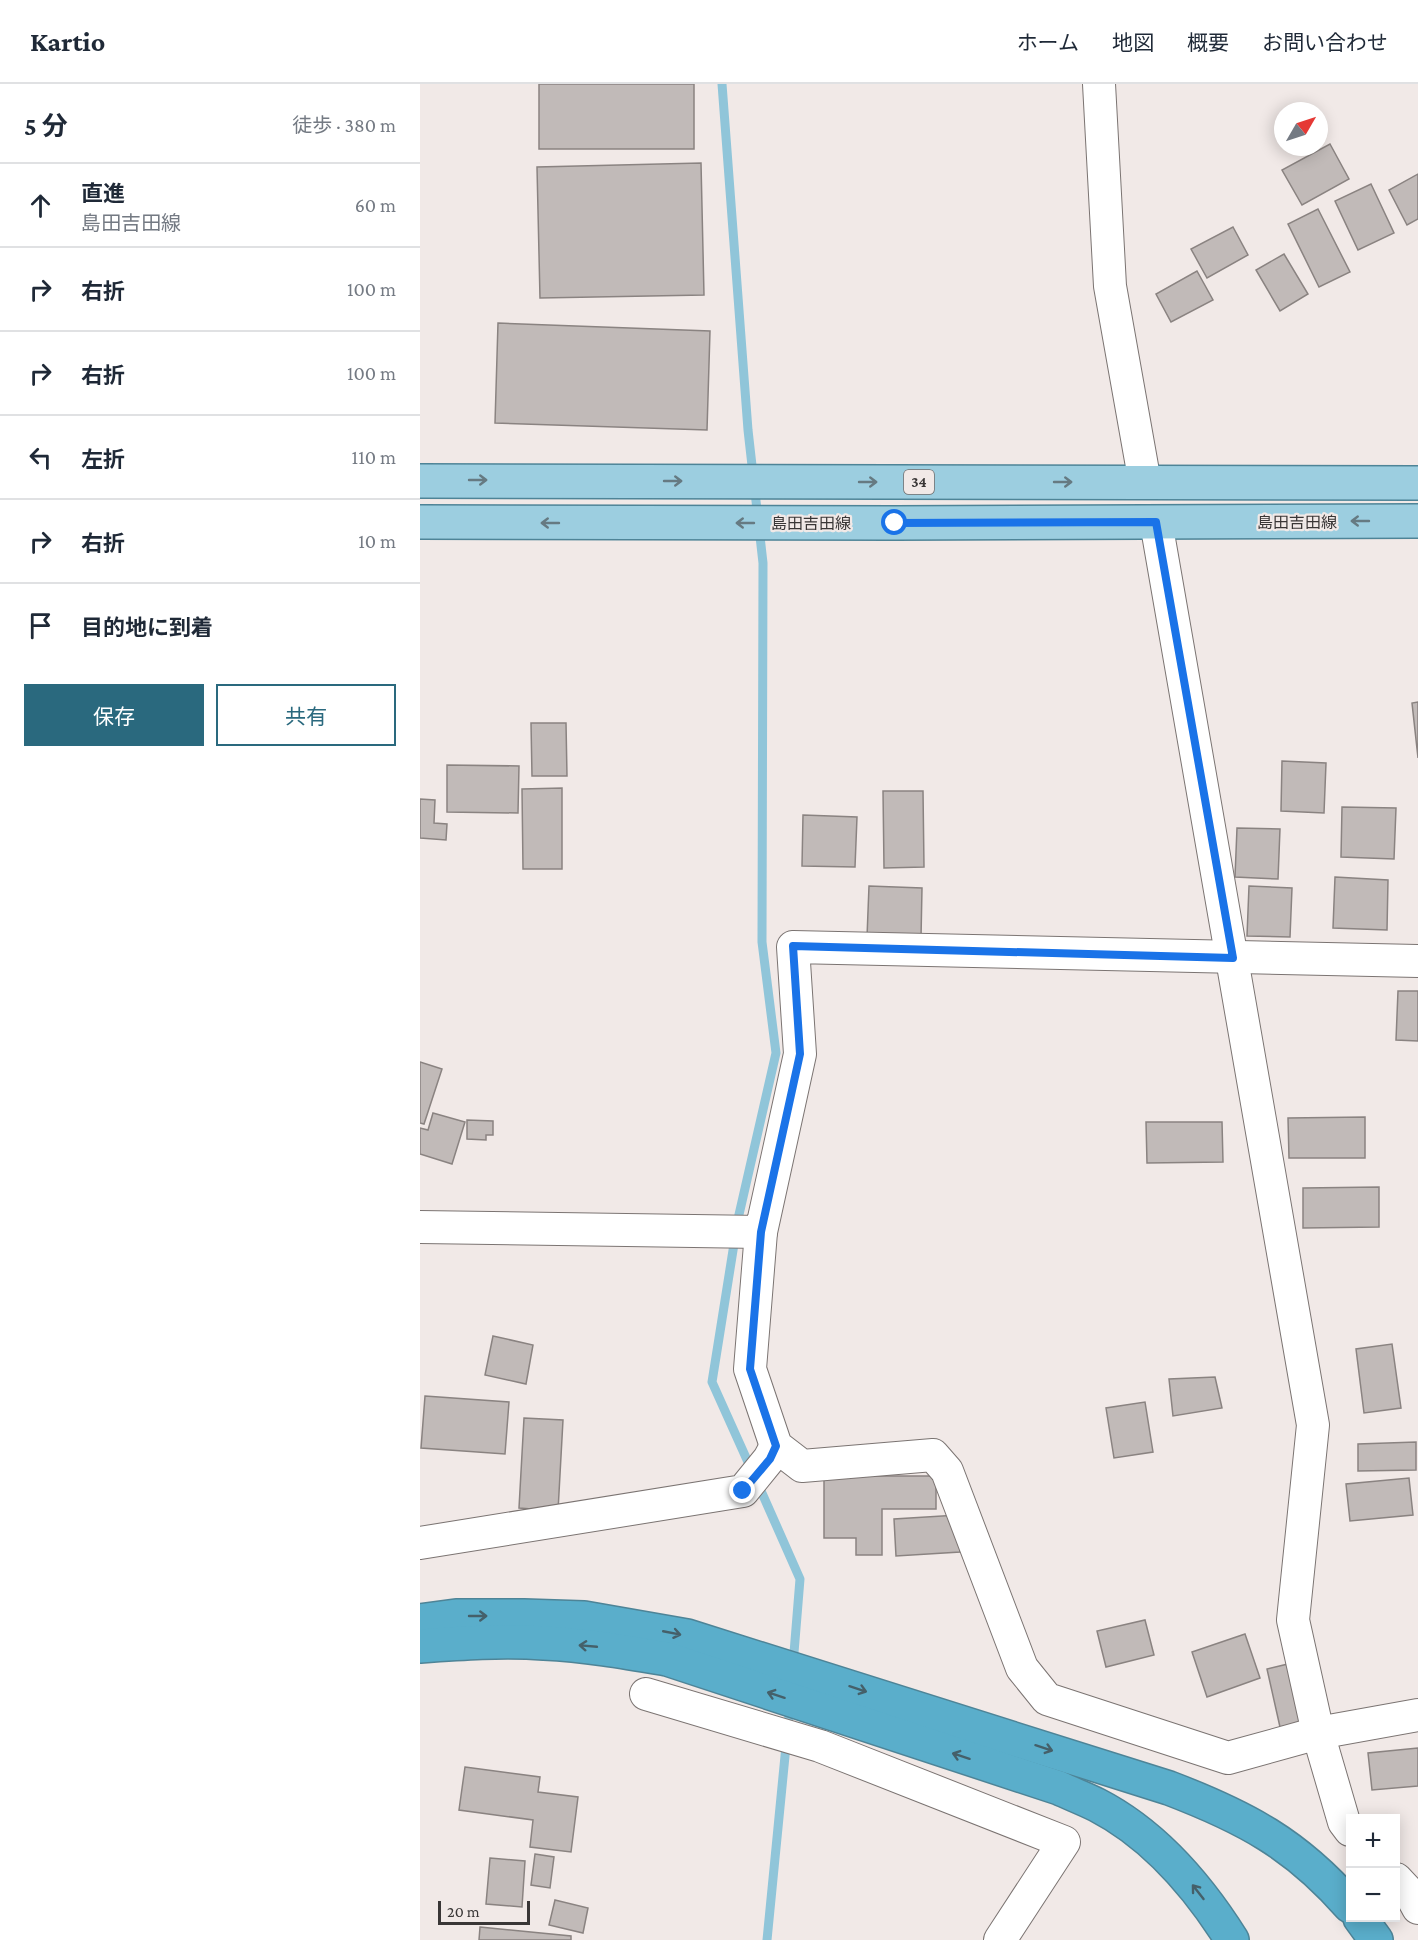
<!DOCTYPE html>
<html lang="ja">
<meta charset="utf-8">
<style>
:root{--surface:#fff;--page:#f6f6f7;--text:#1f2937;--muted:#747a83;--line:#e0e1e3;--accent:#2a697e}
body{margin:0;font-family:"Crimson Pro","Noto Sans JP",serif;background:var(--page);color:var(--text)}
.controls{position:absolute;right:18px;bottom:18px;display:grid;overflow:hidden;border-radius:0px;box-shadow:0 3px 15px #0003}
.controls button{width:54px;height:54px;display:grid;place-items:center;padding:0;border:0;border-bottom:2px solid var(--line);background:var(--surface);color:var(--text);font:30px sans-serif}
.compass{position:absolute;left:854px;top:18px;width:54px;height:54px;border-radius:50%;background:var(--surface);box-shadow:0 3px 15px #0003;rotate:51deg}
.scale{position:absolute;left:18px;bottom:15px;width:92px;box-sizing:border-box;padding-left:6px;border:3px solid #393636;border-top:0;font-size:16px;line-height:21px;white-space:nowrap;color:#393636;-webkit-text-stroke:4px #f1e9e7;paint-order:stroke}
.stop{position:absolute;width:18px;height:18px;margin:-14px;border:4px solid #1a73e8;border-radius:50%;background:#fff}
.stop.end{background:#1a73e8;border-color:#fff;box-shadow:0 2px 6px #0008}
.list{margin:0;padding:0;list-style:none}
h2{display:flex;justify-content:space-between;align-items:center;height:78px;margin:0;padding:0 24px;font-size:26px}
h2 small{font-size:20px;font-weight:400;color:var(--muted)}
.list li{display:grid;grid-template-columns:39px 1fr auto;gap:18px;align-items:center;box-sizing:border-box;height:84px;padding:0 24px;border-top:2px solid var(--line)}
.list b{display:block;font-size:22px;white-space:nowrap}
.list p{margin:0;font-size:20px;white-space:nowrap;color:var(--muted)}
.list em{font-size:20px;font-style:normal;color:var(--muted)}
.actions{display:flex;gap:12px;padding:18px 24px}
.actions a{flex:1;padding:14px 0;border:2px solid var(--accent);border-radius:0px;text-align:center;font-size:21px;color:var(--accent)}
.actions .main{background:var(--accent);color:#fff}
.icon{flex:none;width:33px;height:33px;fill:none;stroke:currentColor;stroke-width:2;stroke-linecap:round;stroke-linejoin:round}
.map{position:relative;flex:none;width:998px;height:1856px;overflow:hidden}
header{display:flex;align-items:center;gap:36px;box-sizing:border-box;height:84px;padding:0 30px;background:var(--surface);border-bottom:2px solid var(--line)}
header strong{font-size:28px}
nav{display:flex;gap:33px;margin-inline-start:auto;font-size:21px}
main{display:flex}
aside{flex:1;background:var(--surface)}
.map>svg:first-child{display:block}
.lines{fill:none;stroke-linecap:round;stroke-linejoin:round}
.stream{stroke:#90c5d9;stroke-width:9}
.building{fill:#c1bab8;stroke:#8a8381;stroke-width:1.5}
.minor-casing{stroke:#7b7472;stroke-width:34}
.primary-casing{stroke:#4e8497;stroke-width:36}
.motorway-casing{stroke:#4e8497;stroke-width:36}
.minor{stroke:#fff;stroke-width:32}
.primary{stroke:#9ccee0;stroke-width:33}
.motorway{stroke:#5aaecb;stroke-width:33}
.oneway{stroke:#667a82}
.oneway2{stroke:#45606a}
.route{stroke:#1a73e8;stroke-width:8}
.labels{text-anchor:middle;stroke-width:4.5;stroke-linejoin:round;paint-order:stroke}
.shield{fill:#f1e9e7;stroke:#706c6b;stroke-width:1.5}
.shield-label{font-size:15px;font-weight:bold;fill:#393636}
.street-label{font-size:16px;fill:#393636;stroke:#f1e9e7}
</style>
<header>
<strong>Kartio</strong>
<nav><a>ホーム</a><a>地図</a><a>概要</a><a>お問い合わせ</a></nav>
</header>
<main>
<aside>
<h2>5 分<small>徒歩 · 380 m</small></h2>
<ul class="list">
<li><svg class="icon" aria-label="ahead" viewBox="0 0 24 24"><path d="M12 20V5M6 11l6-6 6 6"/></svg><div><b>直進</b><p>島田吉田線</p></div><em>60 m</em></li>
<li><svg class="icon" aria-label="right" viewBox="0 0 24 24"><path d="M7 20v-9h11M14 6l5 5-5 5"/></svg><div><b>右折</b></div><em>100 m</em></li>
<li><svg class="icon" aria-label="right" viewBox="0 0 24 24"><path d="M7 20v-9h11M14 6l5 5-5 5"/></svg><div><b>右折</b></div><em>100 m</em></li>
<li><svg class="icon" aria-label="left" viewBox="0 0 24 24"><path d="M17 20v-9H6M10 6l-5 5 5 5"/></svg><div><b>左折</b></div><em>110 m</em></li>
<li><svg class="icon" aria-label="right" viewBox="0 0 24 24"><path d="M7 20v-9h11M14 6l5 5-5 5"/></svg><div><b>右折</b></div><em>10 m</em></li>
<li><svg class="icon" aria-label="arrive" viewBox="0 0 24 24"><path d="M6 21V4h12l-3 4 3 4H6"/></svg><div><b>目的地に到着</b></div></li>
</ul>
<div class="actions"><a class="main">保存</a><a>共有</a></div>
</aside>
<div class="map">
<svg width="998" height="1856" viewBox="0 0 998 1856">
<rect width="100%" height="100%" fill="#f1e9e7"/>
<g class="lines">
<!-- stream -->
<g class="stream">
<path d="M302,0L328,346L343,479L342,858L356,969L318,1135L292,1298L332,1387"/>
<path d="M338,1400L380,1495L373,1581"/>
<path d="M347,1856L370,1621"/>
</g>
</g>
<!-- building -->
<g class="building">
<rect x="119" y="0" width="155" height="65"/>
<path d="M910,60L929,95L882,121L862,86Z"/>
<path d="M281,79L284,211L120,214L117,83Z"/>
<path d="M998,90V135L987,141L969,106Z"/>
<path d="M951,100L974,149L938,166L915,117Z"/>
<path d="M898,125L930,188L899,203L868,140Z"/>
<path d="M813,143L828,171L787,194L771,165Z"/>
<path d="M864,170L888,210L860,227L836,186Z"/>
<path d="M777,187L793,216L751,238L736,210Z"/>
<path d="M78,239L290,247L287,346L75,339Z"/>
<path d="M998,618V674L992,619Z"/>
<path d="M111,639H146L147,692H112Z"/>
<path d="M862,677L906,679L904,729L861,727Z"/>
<path d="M27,681L99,682L98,729L27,728Z"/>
<path d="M142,704V785H103L102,705Z"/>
<path d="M463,707H503L504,783L464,784Z"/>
<path d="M0,715L15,716L14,739L27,740L26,756L0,754Z"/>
<path d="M922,723L976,724L974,775L921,773Z"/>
<path d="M383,731L437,733L435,783L382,782Z"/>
<path d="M817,744L860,745L858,795L815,793Z"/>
<path d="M915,793L968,796L967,846L913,844Z"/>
<path d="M449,802L502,804L501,854L447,853Z"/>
<path d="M829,802L872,804L870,853L827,852Z"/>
<path d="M978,907H998V957L976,956Z"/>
<path d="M0,978L22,985L4,1040L0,1039Z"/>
<path d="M13,1029L45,1038L32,1080L0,1070V1044L8,1046Z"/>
<path d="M945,1033V1074H869L868,1034Z"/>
<path d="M47,1036L73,1037V1051H66V1056L47,1055Z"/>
<path d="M726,1038H802L803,1078L727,1079Z"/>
<path d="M959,1103V1143L883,1144V1104Z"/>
<path d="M73,1252L113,1261L106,1300L65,1291Z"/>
<path d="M972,1260L981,1324L944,1329L936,1265Z"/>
<path d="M795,1293L802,1324L753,1332L749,1295Z"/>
<path d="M5,1312L89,1318L85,1370L1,1364Z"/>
<path d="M725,1318L733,1368L694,1374L686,1324Z"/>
<path d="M104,1334L143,1336L138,1427L99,1424Z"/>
<path d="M996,1358V1386L938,1387V1360Z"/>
<path d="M404,1392H516V1425H462V1471H436V1454H404Z"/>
<path d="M989,1394L993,1431L930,1437L926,1400Z"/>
<path d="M538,1431L540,1468L476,1472L474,1435Z"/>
<path d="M725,1536L734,1571L686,1583L677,1547Z"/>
<path d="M825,1550L840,1594L787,1613L772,1568Z"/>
<path d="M868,1580L883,1638L860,1643L847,1585Z"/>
<path d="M998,1664V1702L952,1706L948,1669Z"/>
<path d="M45,1683L120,1693L118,1708L158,1713L151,1768L110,1763L113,1736L39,1726Z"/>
<path d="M115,1770L134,1773L130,1804L111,1801Z"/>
<path d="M70,1774L105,1777L102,1823L66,1820Z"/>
<path d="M135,1816L168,1824L163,1849L129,1841Z"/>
<path d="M60,1843L151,1852V1856H59Z"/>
</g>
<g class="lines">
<defs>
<g id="minor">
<path d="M679,0L690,202L725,399"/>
<path d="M736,438L893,1341L873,1536L898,1649L924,1738L930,1746"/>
<path d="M0,1143L341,1148L380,970L373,863L998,877"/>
<path d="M341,1148L330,1285L356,1362L382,1382L513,1371L527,1387L602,1584L627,1615L808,1674L898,1649L998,1631"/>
<path d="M0,1459L323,1407L349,1375L356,1362"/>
<path d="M226,1610L400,1662L644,1758L580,1856"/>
<path d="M976,1795L991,1811L998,1824"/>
</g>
<g id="primary">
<path d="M0,397L998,399"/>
<path d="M0,438L475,439L998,437"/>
</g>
<g id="motorway">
<path d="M0,1537L36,1532H104L164,1534L267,1552L749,1704C825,1733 876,1760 930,1822"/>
<path d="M0,1562C41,1559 83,1556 124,1559C166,1561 206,1568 247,1575L639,1704C652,1710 665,1715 677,1721C735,1751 778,1802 812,1856"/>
<path d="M940,1834L956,1856"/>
</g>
</defs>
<!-- minor casing -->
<use href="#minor" class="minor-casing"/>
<!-- primary casing -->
<use href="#primary" class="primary-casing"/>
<!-- motorway casing -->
<use href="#motorway" class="motorway-casing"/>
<!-- minor -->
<use href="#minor" class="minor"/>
<!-- primary -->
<use href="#primary" class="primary"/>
<!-- motorway -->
<use href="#motorway" class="motorway"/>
</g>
<!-- one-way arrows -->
<defs><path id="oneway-shaft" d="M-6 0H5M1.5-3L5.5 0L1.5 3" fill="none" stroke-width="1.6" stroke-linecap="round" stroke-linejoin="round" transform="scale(1.5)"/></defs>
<g class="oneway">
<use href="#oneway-shaft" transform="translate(58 396)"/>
<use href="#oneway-shaft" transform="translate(253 397)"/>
<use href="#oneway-shaft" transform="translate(448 398)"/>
<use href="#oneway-shaft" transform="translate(643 398)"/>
<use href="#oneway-shaft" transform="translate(940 437) rotate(180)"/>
<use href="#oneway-shaft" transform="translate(130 439) rotate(-180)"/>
<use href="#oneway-shaft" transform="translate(325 439) rotate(-180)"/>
</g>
<g class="oneway2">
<use href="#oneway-shaft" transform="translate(58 1532)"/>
<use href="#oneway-shaft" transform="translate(252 1549) rotate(11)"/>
<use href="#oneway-shaft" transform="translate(168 1562) rotate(-175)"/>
<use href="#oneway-shaft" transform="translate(438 1605) rotate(18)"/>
<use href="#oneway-shaft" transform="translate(356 1611) rotate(-162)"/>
<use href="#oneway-shaft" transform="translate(624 1664) rotate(18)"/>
<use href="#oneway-shaft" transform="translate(541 1672) rotate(-162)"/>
<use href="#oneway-shaft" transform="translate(778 1808) rotate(-128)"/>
</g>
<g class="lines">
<!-- route -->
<path class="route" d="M323,1407L350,1375L356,1362L330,1285L341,1148L380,970L373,862L813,874L736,438L475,439"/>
</g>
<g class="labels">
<!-- shield labels -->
<rect class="shield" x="484" y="386" width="30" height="24" rx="4.5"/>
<g class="shield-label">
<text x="499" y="403">34</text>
</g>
<!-- street labels -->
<g class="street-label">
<text x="877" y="444">島田吉田線</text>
<text x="391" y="445">島田吉田線</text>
</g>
</g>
</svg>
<div class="controls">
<button>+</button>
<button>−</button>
</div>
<svg class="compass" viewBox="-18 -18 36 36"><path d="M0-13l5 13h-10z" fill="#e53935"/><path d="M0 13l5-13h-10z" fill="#747a83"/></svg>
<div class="scale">20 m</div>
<div class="stop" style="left:475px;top:439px"></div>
<div class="stop end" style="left:323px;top:1407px"></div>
</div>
</main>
